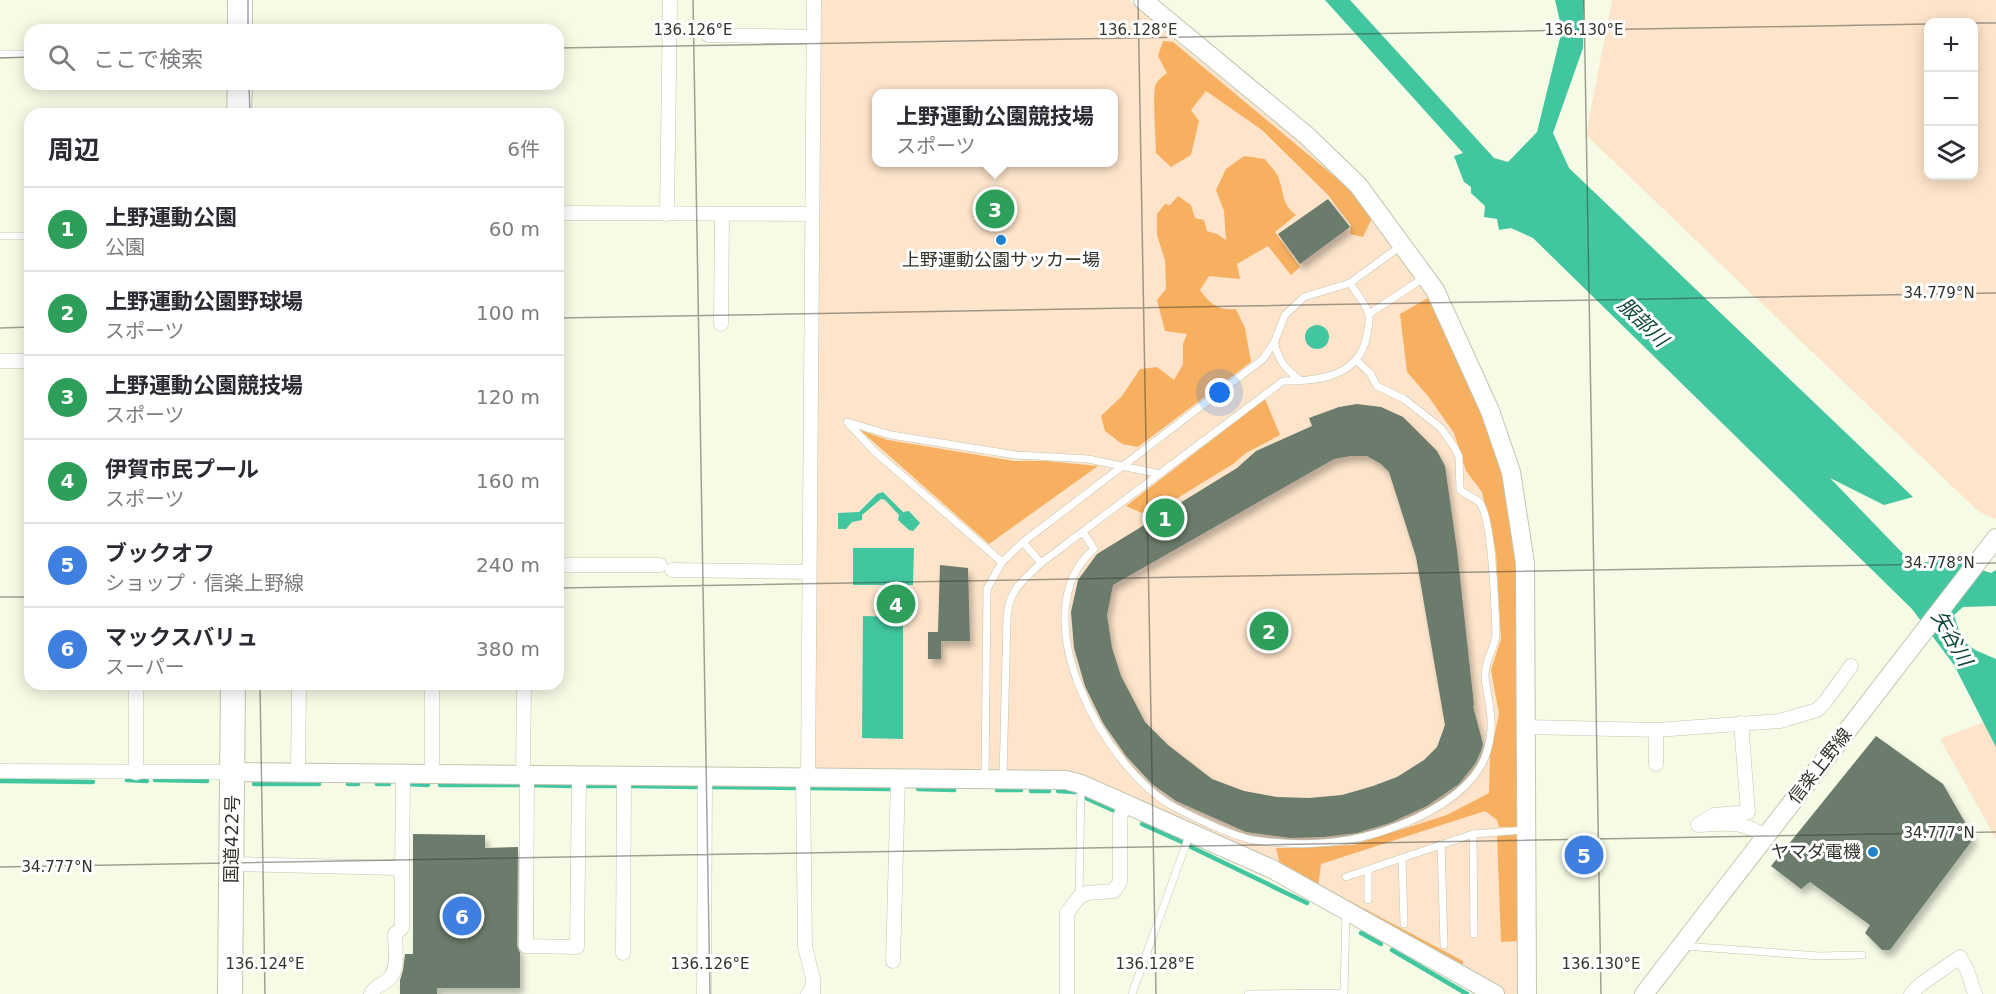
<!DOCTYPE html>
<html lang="ja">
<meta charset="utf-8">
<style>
:root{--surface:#fff;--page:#f7f7f7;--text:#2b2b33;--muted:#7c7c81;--line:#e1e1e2;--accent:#0f766e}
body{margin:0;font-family:"DejaVu Sans","Noto Sans JP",sans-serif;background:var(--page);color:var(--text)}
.controls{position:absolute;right:18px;top:18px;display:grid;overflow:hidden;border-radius:12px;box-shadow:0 3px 15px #0003}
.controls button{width:54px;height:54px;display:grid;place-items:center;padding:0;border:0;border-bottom:2px solid var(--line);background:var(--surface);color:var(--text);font:30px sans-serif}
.you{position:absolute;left:1220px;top:393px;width:21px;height:21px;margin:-15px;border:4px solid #fff;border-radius:50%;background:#1a73e8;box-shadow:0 0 0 9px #1a73e833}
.badge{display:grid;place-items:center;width:39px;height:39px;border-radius:50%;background:var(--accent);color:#fff;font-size:20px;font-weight:700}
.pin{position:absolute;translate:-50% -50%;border:3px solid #fff;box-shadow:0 2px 6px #0006}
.popup{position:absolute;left:872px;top:89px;width:246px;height:78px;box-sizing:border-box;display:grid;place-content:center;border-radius:12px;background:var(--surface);filter:drop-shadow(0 2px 4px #0005);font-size:20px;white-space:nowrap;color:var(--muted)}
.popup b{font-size:22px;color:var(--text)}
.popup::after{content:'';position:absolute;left:50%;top:100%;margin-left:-12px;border:12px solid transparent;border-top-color:var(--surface)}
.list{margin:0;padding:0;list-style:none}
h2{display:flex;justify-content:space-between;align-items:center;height:78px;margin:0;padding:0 24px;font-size:26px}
h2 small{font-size:20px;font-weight:400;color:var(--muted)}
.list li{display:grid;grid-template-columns:39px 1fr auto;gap:18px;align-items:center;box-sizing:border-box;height:84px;padding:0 24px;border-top:2px solid var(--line)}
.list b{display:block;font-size:22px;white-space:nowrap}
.list p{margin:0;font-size:20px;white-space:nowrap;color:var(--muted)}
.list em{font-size:20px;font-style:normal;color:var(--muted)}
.icon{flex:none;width:33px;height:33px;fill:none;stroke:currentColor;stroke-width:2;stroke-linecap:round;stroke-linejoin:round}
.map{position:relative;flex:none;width:1996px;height:994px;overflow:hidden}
.search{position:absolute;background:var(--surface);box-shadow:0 3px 15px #0003;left:24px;top:24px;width:540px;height:66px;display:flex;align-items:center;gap:15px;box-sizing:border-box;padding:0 21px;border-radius:18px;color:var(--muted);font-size:22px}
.panel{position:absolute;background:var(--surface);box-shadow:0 3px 15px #0003;left:24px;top:108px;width:540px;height:582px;border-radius:18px}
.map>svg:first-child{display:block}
.green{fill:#fde4ca;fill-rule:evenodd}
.forest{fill:#f7b060}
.water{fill:#41c6a0}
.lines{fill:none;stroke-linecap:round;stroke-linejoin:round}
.stream{stroke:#41c6a0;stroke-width:4.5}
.building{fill:#6c7b6c;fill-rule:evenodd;filter:url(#shadow)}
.lane-casing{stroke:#c0c6b0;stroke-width:8}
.street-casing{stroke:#c0c6b0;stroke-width:15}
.secondary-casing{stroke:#c0c6b0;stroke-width:20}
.highway-casing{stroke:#c0c6b0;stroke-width:26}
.lane{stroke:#fff;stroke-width:7}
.street{stroke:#fff;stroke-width:14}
.secondary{stroke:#fff;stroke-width:18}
.highway{stroke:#fff;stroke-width:24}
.ticks{fill:none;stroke:#32342c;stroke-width:1.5;stroke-opacity:0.45}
.poi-dot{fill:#1f83ce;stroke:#fff;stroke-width:2}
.labels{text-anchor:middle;stroke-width:6;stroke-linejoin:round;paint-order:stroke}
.poi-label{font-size:18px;fill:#32342c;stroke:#fff}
.street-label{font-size:18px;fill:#32342c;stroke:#fff}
.water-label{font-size:20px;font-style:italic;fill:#0e4637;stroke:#fff}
.ticks-label{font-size:15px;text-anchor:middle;fill:#32342c;stroke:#fff;stroke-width:6;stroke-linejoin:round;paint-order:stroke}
</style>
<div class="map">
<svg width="1996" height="994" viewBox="0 0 1996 994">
<defs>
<filter id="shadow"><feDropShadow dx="3.5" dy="6" stdDeviation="3" flood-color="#0004"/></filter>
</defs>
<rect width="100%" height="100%" fill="#f6fbe5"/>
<!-- green -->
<g class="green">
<path d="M820,0H1129L1168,34L1357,189L1433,292L1509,473L1525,994H1498L1082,782L815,770L813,765ZM876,94H1114V162H876Z"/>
<path d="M1612,0H1996V520L1978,511L1586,135ZM1928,22H1974V176H1928Z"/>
<path d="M1996,717V839L1940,739Z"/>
</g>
<!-- forest -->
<g class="forest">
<path d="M1163,41L1173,42L1352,191L1373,216L1363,237L1350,234L1351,225L1328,195L1262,130L1206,91L1191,110L1199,121L1191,155L1171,167L1156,153C1156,142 1152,89 1156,84C1158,80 1163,76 1167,73L1158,56Z"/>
<path d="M1244,156L1265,159C1269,165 1277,172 1279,179C1285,196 1281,203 1296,215L1275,232L1300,267L1291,275L1268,246L1237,264L1240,279L1209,276L1200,290C1210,304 1218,311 1236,309L1245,328L1251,362L1138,447L1122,444L1105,431L1101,416L1122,396L1140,369L1157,367L1174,380L1183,364V344L1187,334L1165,331L1157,300L1166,289L1165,260L1157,235V214L1165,204L1170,205L1178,196L1191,205L1195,218L1204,220L1207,231L1217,234L1226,240L1224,211L1216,190L1226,169Z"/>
<path d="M1428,298L1440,320L1482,413L1502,473L1519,566L1521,827H1499L1497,820L1485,811L1321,864L1318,887L1280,865L1276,848H1301L1353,845L1447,815L1489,793L1490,756L1499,714L1491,670L1501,639L1496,553L1482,492L1466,471L1454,433L1428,396L1407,372L1400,314Z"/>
<path d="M1265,399L1280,435L1246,453L1233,464L1166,505L1144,514L1126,506Z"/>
<path d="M860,430L888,440L1014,461H1046L1098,466L989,544Z"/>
<path d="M1497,834H1520L1522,941L1501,942Z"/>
<path d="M1348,900L1463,961V971L1345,906Z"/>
</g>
<!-- water -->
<g class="water">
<path d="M1325,0H1350L1494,158L1508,162L1537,132L1562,30L1555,0H1584L1583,48L1553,133L1569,168L1913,497L1884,505L1830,478L1914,565L1945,558L1991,573L1996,570V606L1963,607L1954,615L1962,640L1975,650L1996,659V747L1954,665L1912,609L1533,238L1511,228L1499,230L1497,219L1484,217L1485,206L1471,193V187L1464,182L1454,156L1463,153Z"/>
<circle cx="1317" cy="337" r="12"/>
<path d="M883,492L903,512L909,511L920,523L913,531L909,530L898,520L899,515L885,500L881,499L862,515V520L852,522L846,529H838V513L859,512L877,494Z"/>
<path d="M853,548H914L913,585H853Z"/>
<path d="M863,616L903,617V739L862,738Z"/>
</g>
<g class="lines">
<!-- stream -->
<g class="stream">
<path d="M127,780L147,781"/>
<path d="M155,780L207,781"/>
<path d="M0,781L93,782"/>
<path d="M254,784H319"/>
<path d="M348,784H358"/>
<path d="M377,784H389"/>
<path d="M408,784L428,785"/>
<path d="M440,785H520"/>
<path d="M530,785L572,786"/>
<path d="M582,786H615"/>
<path d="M632,786L696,787"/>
<path d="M713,787L799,788"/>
<path d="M811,788L890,789"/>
<path d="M918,789L954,790"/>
<path d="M997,790H1021"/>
<path d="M1031,791H1049"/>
<path d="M1058,791L1075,792"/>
<path d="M1086,798L1119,813"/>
<path d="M1142,824L1182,842"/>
<path d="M1189,846L1307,903"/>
<path d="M1361,933L1381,944"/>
<path d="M1392,950L1467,994"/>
</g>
</g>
<!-- building -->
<g class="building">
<path d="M1328,199L1350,227L1300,264L1278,234Z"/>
<path d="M1357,404L1381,407L1403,417L1437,451L1445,466L1457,550L1474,705L1473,706L1483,744L1481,751L1475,764L1459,784L1427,806L1390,823L1357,833L1324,837L1290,838L1246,832L1176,801L1152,784L1126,756L1103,723L1085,686L1074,648L1071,612L1078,580L1097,554L1237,468L1256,451L1312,426L1309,418L1339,407ZM1351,456H1367L1381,464L1389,472L1416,557L1445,725L1437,747L1424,760L1397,777L1373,786L1342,795L1309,798L1277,797L1244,791L1212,779L1168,745L1145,722L1121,676L1112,648L1107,615L1113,585L1334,459Z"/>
<path d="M940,565L968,568L970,641H941V659H928V632H938Z"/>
<path d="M1876,736L1943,784L1974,838L1890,950H1882L1865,933L1870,925L1810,882L1801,889L1771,866Z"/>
<path d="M413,834L485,835V848L518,847L517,946L520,953V988H437V994H400V980L403,970L405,954H413Z"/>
</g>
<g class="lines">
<defs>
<g id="lane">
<path d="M0,54H30"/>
<path d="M0,236H30"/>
<path d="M1369,314L1425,277"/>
<path d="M1274,343C1280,363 1285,368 1301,381"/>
<path d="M847,422L891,435L1016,455L1088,459L1160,474"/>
<path d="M849,424L874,451L1002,562"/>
<path d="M1083,532L1094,549C1019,614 1105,769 1174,807C1193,817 1234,837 1254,840C1302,847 1347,845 1392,828C1423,817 1463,796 1480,767C1490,751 1493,728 1490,710C1489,697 1485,686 1485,674C1486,659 1494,649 1496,635C1495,612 1493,516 1479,502C1474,497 1466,495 1460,490L1459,457L1455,448L1441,428L1404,399L1377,386L1370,373L1357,361"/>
<path d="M1023,542L1041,563"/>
<path d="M985,778L987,589L1002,562L1023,542L1263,359L1274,343L1285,315L1304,297L1350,283L1402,245"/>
<path d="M1003,778L1007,619C1008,591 1022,581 1041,563L1283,381C1315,381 1354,378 1365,343C1367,335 1370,323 1369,315C1367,305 1355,292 1350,283"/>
<path d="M1473,834L1474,934"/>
<path d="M1441,844L1444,945"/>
<path d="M1402,858L1404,924"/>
<path d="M1368,870V900"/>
<path d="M1346,877L1473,834L1524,830"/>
<path d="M1079,897L1081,785"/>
<path d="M1684,946L1819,956L1862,955"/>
<path d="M804,994L811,982"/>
<path d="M1132,994L1190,833"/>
<path d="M1248,994L1344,993L1346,911"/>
</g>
<g id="street">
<path d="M708,35L814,37"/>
<path d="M558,213L812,214"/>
<path d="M667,214L670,0"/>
<path d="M721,324L722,214"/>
<path d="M0,361H30"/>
<path d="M558,565H660"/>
<path d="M672,570L808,572"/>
<path d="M432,684V774"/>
<path d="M1741,723L1748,812L1714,815L1698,825C1726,824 1742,819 1765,837"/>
<path d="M1527,727L1656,730L1780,721L1817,710L1825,702L1851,666"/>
<path d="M1656,764V730"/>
<path d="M0,771L233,772"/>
<path d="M298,772L299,684"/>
<path d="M136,773V684"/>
<path d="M523,775L524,684"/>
<path d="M527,776L526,946L577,947L579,776"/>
<path d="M808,778L814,0"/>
<path d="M803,779L805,947L813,979V994"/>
<path d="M232,864L397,868L402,875V928L395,934C395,946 399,968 390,978C383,985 375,985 371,994"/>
<path d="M402,875L403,773"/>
<path d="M623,953L624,776"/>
<path d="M893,961L898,779"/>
<path d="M704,994L705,777"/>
<path d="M1067,994V913L1079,897L1087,893L1114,891L1120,882V816L1127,804"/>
<path d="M1911,994L1921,984L1960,957L1967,970L1975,994"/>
</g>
<g id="secondary">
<path d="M1143,0L1306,135L1358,185L1435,290L1490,411L1511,472L1525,563L1527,994"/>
<path d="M233,772L1066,780L1081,784L1272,869L1495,994"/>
<path d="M1644,994L1996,538"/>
</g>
<g id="highway">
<path d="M240,30V0"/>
<path d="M239,114L240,84"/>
<path d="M230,994L233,684"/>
</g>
</defs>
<!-- lane casing -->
<use href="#lane" class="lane-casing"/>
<!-- street casing -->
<use href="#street" class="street-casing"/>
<!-- secondary casing -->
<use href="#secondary" class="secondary-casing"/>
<!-- highway casing -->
<use href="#highway" class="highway-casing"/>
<!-- lane -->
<use href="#lane" class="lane"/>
<!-- street -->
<use href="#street" class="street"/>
<!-- secondary -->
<use href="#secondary" class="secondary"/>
<!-- highway -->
<use href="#highway" class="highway"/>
</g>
<!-- ticks -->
<path class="ticks" d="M248,0V30M693,0L710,994M1138,0L1156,994M1584,0L1601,994M1974,23H1996M558,48L1928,24M0,58L30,57M249,84L250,114M558,318L1996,293M0,328L30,327M558,588L1996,563M0,597H30M260,684L265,994M0,867L1996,832"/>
<!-- markers -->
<g class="poi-dot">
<circle cx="1001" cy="240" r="6"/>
<circle cx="1873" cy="852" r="6"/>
</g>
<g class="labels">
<!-- poi labels -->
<g class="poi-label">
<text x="1001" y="266">上野運動公園サッカー場</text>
<text x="1861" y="858" text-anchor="end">ヤマダ電機</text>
</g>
<!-- street labels -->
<g class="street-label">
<text transform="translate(1820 766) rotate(-52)" y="6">信楽上野線</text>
<text transform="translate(232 839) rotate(-89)" y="6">国道422号</text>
</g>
<!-- water labels -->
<g class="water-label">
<text transform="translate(1643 322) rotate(44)" y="7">服部川</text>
<text transform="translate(1952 638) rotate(60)" y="7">矢谷川</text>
</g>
</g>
<g class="ticks-label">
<text x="693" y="35">136.126°E</text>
<text x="1138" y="35">136.128°E</text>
<text x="1584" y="35">136.130°E</text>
<text x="1939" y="298">34.779°N</text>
<text x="1939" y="568">34.778°N</text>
<text x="1939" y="838">34.777°N</text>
<text x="57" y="872">34.777°N</text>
<text x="265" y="969">136.124°E</text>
<text x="710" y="969">136.126°E</text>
<text x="1155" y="969">136.128°E</text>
<text x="1601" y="969">136.130°E</text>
</g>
</svg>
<div class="controls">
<button>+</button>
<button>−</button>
<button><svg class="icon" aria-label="layers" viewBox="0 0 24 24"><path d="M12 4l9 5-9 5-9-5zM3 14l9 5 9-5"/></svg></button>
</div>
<div class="you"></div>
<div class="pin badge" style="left:1165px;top:518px;background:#2e9e5b">1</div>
<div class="pin badge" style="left:1269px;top:631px;background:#2e9e5b">2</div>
<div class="pin badge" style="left:995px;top:209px;background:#2e9e5b">3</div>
<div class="popup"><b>上野運動公園競技場</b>スポーツ</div>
<div class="pin badge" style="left:896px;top:604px;background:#2e9e5b">4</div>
<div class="pin badge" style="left:1584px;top:855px;background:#3f7fe0">5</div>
<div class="pin badge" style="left:462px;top:916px;background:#3f7fe0">6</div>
<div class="search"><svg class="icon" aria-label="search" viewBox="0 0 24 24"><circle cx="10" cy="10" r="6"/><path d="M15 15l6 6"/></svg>ここで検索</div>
<section class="panel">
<h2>周辺<small>6件</small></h2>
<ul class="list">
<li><span class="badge" style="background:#2e9e5b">1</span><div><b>上野運動公園</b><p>公園</p></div><em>60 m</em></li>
<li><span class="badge" style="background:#2e9e5b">2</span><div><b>上野運動公園野球場</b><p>スポーツ</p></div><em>100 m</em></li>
<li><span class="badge" style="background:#2e9e5b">3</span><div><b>上野運動公園競技場</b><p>スポーツ</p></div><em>120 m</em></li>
<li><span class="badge" style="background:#2e9e5b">4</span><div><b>伊賀市民プール</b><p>スポーツ</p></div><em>160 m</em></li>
<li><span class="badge" style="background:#3f7fe0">5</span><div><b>ブックオフ</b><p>ショップ · 信楽上野線</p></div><em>240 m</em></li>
<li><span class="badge" style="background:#3f7fe0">6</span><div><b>マックスバリュ</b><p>スーパー</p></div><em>380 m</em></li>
</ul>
</section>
</div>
